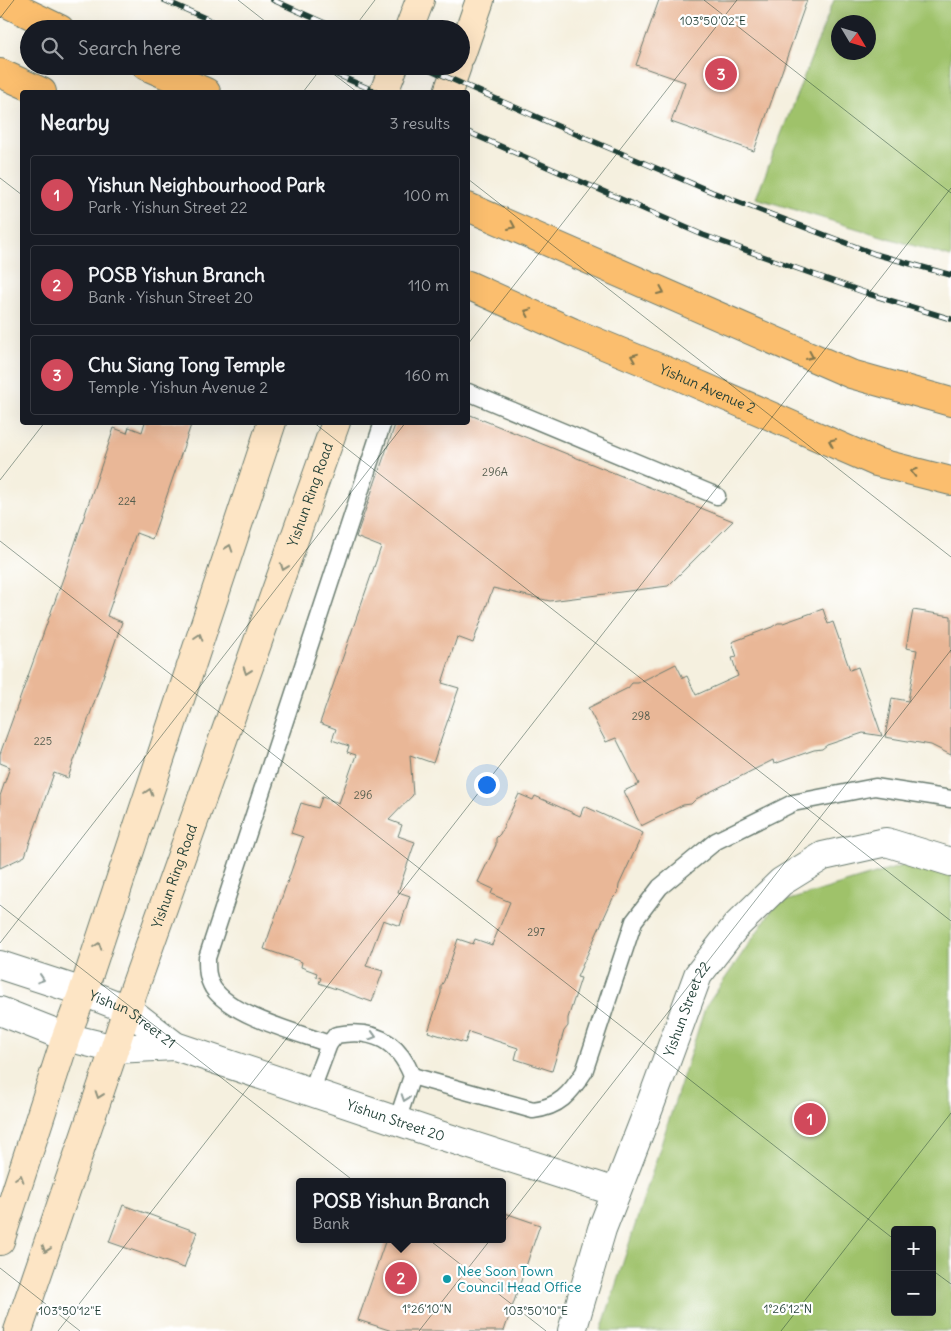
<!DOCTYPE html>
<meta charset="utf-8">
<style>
:root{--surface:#171b24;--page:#242831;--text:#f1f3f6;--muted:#9ea1a6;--line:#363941;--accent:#d1495b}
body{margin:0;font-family:Delius,sans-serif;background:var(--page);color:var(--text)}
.controls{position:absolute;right:15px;bottom:15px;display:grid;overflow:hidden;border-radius:5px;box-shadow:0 5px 20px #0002}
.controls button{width:45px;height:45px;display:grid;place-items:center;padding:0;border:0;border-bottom:1px solid var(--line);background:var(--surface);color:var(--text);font:25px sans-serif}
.compass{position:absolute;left:831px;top:15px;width:45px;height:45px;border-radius:50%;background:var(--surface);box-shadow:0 5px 20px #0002;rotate:128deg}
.you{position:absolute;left:486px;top:784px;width:18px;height:18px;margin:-12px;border:4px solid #fff;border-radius:50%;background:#1a73e8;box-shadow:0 0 0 8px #1a73e833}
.badge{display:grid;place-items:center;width:32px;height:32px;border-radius:50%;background:var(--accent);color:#fff;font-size:16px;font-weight:700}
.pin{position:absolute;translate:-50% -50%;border:2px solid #fff;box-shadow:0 1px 5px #0006}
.popup{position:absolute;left:296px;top:1178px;width:210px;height:65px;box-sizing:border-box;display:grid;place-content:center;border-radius:5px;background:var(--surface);filter:drop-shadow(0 1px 4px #0005);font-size:16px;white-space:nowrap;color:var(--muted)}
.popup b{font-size:19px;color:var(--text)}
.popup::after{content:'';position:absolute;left:50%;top:100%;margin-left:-10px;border:10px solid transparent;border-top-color:var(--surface)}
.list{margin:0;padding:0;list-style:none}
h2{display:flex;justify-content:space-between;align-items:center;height:65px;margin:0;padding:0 20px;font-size:21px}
h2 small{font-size:16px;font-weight:400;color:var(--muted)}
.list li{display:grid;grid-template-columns:32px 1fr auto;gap:15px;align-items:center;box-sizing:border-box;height:80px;margin:0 10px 10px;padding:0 10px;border:1px solid var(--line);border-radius:5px}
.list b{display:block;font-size:19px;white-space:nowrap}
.list p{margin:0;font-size:16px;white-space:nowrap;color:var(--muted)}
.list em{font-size:16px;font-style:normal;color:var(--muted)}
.icon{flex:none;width:28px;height:28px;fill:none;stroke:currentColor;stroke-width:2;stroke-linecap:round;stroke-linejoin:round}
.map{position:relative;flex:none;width:951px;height:1331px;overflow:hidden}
.search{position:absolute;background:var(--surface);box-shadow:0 5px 20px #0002;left:20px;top:20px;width:450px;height:55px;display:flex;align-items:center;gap:12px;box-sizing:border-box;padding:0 18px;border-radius:28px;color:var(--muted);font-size:19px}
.panel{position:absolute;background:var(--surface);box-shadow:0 5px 20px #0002;left:20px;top:90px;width:450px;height:335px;border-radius:5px}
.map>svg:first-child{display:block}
.green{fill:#9fc26b;stroke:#5f8050;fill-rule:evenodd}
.building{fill:#e9b797}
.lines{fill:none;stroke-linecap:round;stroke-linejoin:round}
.lane-casing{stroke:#6a7c70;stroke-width:19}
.street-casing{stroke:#6a7c70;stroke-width:30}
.secondary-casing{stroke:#6a7c70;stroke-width:30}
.primary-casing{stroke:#6a7c70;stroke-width:30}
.lane{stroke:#fff;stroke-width:16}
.street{stroke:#fff;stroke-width:28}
.secondary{stroke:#fde5c5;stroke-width:28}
.primary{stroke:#fbbe6e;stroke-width:28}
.rail-casing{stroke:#1f3d34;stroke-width:5.5}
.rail{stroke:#fff;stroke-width:4;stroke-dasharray:11;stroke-linecap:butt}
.oneway{stroke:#82774e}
.oneway2{stroke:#8e917c}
.oneway3{stroke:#8f9e9a}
.ticks{fill:none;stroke:#1f3d34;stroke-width:1;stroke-opacity:0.45}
.culture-dot{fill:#0f9aa8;stroke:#fff;stroke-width:2}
.labels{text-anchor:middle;stroke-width:4.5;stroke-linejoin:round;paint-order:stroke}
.number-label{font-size:11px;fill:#525c4d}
.street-label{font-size:14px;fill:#1f3d34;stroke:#fff}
.culture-label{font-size:14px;fill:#0d838f;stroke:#fff;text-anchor:start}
.ticks-label{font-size:12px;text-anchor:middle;fill:#1f3d34;stroke:#fff;stroke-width:4.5;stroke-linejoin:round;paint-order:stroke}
</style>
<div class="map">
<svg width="951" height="1331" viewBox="0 0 951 1331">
<rect width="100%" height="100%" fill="#fff"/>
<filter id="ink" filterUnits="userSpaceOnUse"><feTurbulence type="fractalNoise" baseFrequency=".02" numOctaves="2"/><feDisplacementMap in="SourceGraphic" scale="10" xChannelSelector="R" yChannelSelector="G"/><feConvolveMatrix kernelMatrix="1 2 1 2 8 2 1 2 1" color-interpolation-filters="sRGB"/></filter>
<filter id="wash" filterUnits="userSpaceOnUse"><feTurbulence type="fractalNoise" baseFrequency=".0096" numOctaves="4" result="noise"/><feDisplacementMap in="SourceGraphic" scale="20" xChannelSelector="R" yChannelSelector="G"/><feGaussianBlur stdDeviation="1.12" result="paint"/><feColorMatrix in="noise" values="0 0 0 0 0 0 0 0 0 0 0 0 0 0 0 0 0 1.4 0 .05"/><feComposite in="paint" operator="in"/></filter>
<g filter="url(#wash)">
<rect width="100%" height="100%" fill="#f5f0df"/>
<!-- green -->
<g class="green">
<path d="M834,0H951V257L756,198ZM838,22H868V52H838Z"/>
<path d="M915,862L951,873V1331H601L705,1008L776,904ZM895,1230H932V1312H895Z"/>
</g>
<g id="blocks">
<!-- building -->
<g class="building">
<path d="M659,0H807L754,151L671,122L685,82L636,65Z"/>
<path d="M468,414L733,521L668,586L550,601L493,588L473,643L457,637L442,683L459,688L433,763L410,755L413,795L389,820L402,825L398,836L415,842L398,892L410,896L400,926L383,920L366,966L383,971L372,1002L319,983L321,978L316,976L317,973L301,967L302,962L264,949L303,837L291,833L301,803L318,808L322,797L339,803L356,755L347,752L349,746L332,740L336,729L320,723L381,547L356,537L396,422H468Z"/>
<path d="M145,422H192L152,539L136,533L107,616L122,622L68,778L54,773L25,856L0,868V796L10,767L0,763V754L65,573L114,428L127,433L129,427L142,432Z"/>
<path d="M823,609L828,624L833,622L850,670L858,667L882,736L863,733L827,745L822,749L814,750L774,764L773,760L696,799L691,804L683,805L641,826L624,791L639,784L616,738L606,742L588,708L628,688L632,683H638L676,664L683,678L687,676L696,695L738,676L732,658L737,657L732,642L772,627L778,623H783Z"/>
<path d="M913,610L951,616V755L931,745L885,737L892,698L908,701L917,650L906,648Z"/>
<path d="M519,794L533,800L535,796L580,816L584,806L643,833L619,885L618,893L613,898L577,977L581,978L568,1018V1026L564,1031L552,1071L515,1059L518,1048L469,1032L465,1043L428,1032L441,993V986L444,981L458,939L473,944L475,939L492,945L510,902L491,894L493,889L478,882L496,845V838L500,834Z"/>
<path d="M123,1205L197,1232L184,1268L109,1242Z"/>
<path d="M502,1212L540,1225L504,1331H392L358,1320L386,1239H502Z"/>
</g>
</g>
</g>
<g filter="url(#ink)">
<use href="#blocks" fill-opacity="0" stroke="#6a7c70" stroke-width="1"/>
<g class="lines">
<defs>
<g id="lane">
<path d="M468,392L717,496"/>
<path d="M329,1044C296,1032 232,1016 213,988C207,978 207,969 207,958L383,422"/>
<path d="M412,1076L533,1110C559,1107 570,1094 584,1072L634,921L660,887L716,841L793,803L875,787L951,799"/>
<path d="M311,1092L329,1044L336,1035C374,1028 398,1041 412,1076L397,1121"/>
</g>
<g id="street">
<path id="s1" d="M0,965L83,992L127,1009L175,1046L430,1132L616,1192"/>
<path d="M0,1011L66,1037L115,1049L175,1046"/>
<path id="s2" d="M572,1331L602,1229L649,1108L698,975L736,926L781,882L823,856L886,842L951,862"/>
</g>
<g id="secondary">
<path d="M409,29L420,0"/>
<path d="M461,55L480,0"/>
<path d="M384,92L394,66"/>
<path d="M448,92L457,66"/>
<path d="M0,1241L66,1037L83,992L272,422"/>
<path id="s3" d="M18,1331L112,1056L127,1009L336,422"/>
</g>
<g id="primary">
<path d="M0,0L60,29"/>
<path d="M146,66L206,92"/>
<path d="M0,73L42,92"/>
<path d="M468,207L851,374L951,402"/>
<path id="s4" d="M468,285L572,332L679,376L876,462L951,481"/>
</g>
</defs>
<!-- lane casing -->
<use href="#lane" class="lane-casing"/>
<!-- street casing -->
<use href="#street" class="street-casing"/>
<!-- secondary casing -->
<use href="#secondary" class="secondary-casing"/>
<!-- primary casing -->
<use href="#primary" class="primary-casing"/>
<!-- lane -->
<use href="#lane" class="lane"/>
<!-- street -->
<use href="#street" class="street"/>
<!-- secondary -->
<use href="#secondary" class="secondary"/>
<!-- primary -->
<use href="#primary" class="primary"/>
<defs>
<g id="rail">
<path d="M164,0L230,29"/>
<path d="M273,0L338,29"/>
<path d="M317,66L377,92"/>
<path d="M422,66L555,125L712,192L875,254L951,275"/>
<path d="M468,132L703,235L869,294L951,319"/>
</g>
</defs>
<!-- rail casing -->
<use href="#rail" class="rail-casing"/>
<!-- rail -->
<use href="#rail" class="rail"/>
</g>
<!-- one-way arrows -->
<defs><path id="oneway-chevron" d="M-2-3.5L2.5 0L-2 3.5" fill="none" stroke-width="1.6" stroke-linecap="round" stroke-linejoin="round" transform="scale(1.25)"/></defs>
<g class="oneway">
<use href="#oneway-chevron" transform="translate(512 226) rotate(24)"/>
<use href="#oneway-chevron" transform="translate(661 291) rotate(24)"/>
<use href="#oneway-chevron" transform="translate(528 312) rotate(-156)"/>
<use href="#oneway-chevron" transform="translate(810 356) rotate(24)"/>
<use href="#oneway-chevron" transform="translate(634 357) rotate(-158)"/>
<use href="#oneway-chevron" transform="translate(832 442) rotate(-157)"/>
<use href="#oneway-chevron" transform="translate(914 472) rotate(-165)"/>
</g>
<g class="oneway2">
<use href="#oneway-chevron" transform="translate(229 548) rotate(-71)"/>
<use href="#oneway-chevron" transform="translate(284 567) rotate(110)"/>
<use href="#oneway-chevron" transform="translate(199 637) rotate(-72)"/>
<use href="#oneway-chevron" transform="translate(247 671) rotate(109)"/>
<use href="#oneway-chevron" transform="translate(149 792) rotate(-72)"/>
<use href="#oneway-chevron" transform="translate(98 946) rotate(-72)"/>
<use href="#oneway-chevron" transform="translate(99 1095) rotate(109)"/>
<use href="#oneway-chevron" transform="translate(20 1178) rotate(-72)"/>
<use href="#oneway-chevron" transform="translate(46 1249) rotate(109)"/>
</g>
<g class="oneway3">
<use href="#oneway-chevron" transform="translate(41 979) rotate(18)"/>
<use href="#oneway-chevron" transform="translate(373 1036) rotate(17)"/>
<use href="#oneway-chevron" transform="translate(405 1098) rotate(109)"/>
</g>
</g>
<!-- ticks -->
<path class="ticks" d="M238,0L275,29M704,0L951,193M0,18L14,0M353,29L375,0M323,66L357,92M303,92L323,66M0,178L22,195M468,179L951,557M468,344L737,0M313,422L951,921M0,480L45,422M0,541L895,1240M0,905L546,1331M0,943L406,422M0,1268L80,1331M932,1270L951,1284M58,1331L951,188M419,1331L951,650M781,1331L951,1113"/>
<!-- markers -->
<circle class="culture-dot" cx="447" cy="1279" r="5"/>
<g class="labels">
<!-- number labels -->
<g class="number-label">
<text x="495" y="476">296A</text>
<text x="127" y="505">224</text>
<text x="641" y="720">298</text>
<text x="43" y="745">225</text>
<text x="363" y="799">296</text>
<text x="536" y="936">297</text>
</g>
<!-- street labels -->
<g class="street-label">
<text dy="5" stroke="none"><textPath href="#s4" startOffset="261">Yishun Avenue 2</textPath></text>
<text dy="5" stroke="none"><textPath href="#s3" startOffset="886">Yishun Ring Road</textPath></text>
<text dy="5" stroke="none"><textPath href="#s3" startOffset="481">Yishun Ring Road</textPath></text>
<text dy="5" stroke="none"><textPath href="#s2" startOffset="342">Yishun Street 22</textPath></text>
<text dy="5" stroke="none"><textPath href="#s1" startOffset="144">Yishun Street 21</textPath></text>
<text dy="5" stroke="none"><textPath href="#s1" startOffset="428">Yishun Street 20</textPath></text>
</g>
<!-- culture labels -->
<g class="culture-label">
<text x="457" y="1276">Nee Soon Town<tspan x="457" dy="16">Council Head Office</tspan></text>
</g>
</g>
<g class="ticks-label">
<text x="713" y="25">103°50'02"E</text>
<text x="427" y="1313">1°26'10"N</text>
<text x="788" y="1313">1°26'12"N</text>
<text x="70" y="1315">103°50'12"E</text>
<text x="536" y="1315">103°50'10"E</text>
</g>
</svg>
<div class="controls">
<button>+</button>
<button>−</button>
</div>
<svg class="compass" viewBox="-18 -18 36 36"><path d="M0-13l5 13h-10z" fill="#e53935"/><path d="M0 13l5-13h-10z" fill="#9ea1a6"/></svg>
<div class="you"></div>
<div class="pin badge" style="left:810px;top:1119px">1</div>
<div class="pin badge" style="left:401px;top:1278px">2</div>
<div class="popup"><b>POSB Yishun Branch</b>Bank</div>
<div class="pin badge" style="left:721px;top:74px">3</div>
<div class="search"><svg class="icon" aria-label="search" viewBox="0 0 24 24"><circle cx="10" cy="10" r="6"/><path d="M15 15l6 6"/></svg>Search here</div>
<section class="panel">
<h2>Nearby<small>3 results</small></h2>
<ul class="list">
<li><span class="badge">1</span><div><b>Yishun Neighbourhood Park</b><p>Park · Yishun Street 22</p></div><em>100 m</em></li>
<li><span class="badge">2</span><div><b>POSB Yishun Branch</b><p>Bank · Yishun Street 20</p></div><em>110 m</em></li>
<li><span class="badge">3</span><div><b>Chu Siang Tong Temple</b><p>Temple · Yishun Avenue 2</p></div><em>160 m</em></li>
</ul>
</section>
</div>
